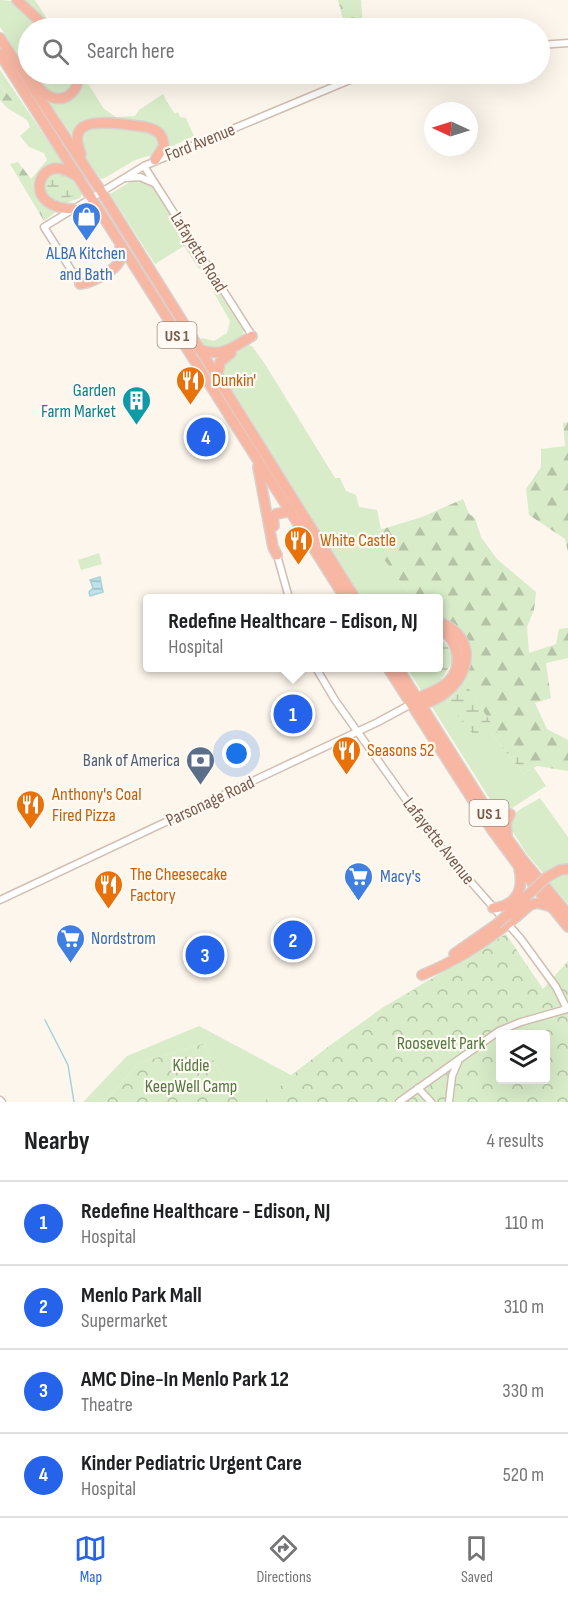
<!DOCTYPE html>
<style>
:root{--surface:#fff;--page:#f2f2f2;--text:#202124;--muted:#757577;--line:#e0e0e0;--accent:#2563eb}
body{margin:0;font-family:"Sofia Sans Condensed",sans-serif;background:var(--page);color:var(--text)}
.controls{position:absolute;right:18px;bottom:18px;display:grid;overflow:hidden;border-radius:6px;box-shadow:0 6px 24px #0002}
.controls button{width:54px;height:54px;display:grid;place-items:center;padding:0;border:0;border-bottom:2px solid var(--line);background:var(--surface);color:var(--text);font:30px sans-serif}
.compass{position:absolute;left:424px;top:102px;width:54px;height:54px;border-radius:50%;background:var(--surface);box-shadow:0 6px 24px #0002;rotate:274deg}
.you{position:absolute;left:237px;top:754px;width:21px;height:21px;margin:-15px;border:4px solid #fff;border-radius:50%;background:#1a73e8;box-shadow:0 0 0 9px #1a73e833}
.badge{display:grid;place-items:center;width:39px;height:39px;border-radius:50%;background:var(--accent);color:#fff;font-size:20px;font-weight:700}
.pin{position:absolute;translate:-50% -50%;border:3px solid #fff;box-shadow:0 2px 6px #0006}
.popup{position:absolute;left:143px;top:594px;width:300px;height:78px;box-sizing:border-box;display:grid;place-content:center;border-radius:6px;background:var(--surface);filter:drop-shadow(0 2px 4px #0005);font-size:20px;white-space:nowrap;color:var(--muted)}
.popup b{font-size:22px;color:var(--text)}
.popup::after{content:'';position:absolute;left:50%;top:100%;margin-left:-12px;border:12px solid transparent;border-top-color:var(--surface)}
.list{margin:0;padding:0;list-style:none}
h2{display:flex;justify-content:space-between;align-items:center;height:78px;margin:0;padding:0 24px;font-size:26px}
h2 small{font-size:20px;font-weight:400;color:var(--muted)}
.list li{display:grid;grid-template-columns:39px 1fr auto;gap:18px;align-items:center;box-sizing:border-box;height:84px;padding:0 24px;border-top:2px solid var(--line)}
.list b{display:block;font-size:22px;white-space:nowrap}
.list p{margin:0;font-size:20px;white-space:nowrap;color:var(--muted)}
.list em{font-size:20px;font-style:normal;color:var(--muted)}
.icon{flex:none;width:33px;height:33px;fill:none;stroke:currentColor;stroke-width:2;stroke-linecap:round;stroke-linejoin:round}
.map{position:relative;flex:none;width:568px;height:1102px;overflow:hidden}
.search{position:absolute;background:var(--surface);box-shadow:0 6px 24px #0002;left:18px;right:18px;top:18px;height:66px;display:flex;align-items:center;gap:15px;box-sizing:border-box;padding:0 21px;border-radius:33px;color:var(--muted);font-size:22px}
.sheet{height:414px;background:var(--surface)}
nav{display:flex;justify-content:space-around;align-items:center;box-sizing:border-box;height:84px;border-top:2px solid var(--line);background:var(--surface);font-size:16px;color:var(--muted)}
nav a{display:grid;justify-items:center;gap:3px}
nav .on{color:var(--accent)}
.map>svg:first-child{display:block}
.grass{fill:#d8ecc9}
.forest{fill:url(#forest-firs)}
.wetland{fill:url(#wetland-marsh)}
.park{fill:url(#park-crowns);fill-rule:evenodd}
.water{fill:url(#water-rules);stroke:#a5d3da;stroke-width:1.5}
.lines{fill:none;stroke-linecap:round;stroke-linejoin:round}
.stream{stroke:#a5d3da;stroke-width:1.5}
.minor-casing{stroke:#d1beb0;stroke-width:9}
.highway-casing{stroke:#dad1cd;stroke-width:12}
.minor{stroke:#fff;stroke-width:6}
.highway{stroke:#f7b7a3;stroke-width:9}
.highway-bridge-casing{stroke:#dad1cd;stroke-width:12;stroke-linecap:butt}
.highway-bridge{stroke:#f7b7a3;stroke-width:9}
.labels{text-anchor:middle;stroke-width:4.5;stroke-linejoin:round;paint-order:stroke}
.shield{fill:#fffaf3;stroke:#a28b7f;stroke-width:1.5}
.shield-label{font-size:16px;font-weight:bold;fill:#7a5c4d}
.street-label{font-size:18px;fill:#7a5c4d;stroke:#fffaf3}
.shop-label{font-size:18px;fill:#366cbe;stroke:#fffaf3;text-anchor:start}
.food-label{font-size:18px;fill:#c56008;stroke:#fffaf3;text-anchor:start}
.culture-label{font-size:18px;fill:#0d838f;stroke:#fffaf3;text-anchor:end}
.service-label{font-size:18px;fill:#4e5e75;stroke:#fffaf3;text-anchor:end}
.park-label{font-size:18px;fill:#537a41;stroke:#fffaf3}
</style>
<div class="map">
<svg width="568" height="1102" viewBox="0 0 568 1102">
<defs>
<pattern id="forest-firs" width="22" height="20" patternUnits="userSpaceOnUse" patternTransform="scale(1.5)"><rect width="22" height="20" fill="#d8ecc9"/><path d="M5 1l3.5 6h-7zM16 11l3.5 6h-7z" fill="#b4c2a5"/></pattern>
<pattern id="wetland-marsh" width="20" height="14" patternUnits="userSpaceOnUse" patternTransform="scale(1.5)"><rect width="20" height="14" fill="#d8ecc9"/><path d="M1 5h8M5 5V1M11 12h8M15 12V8" fill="none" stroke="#b4c2a5"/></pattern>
<pattern id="park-crowns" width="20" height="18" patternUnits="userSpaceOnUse" patternTransform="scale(1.5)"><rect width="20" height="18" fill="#d8ecc9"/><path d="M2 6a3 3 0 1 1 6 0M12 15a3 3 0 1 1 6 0" fill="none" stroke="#b4c2a5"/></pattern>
<pattern id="water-rules" width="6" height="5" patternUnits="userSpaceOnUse" patternTransform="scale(1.5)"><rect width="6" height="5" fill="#bfe3e8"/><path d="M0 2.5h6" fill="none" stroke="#a0bbbe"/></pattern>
</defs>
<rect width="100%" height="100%" fill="#fdf6ec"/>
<!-- grass -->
<g class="grass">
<path d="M0,0L13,1L34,19L42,28H28V70L0,27Z"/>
<path d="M21,0H35L53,28H51Z"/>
<path d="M0,70L65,166L51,167L38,194L43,204L56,212L44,221L31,179L47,160L44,153L29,147L20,136L30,127L27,120L7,108L14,102L0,85Z"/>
<path d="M31,74H76L75,83L62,96L49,95Z"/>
<path d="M82,74L104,109L116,117L135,116L139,110L163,94L167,102L159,107L166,119L178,112L180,117L186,118L194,136L166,149L164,134C149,129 104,113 90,120C83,124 79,132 73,137L47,99L60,102Z"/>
<path d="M96,124C113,126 159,124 161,146L152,155L135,160L103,179L100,178C89,163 78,152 82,132Z"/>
<path d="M62,172L74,178L83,192L80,198L58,206L46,199L42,183L47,175Z"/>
<path d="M144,181L153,186L202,266L199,269L184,246L155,264L110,194L130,182Z"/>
<path d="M206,273L244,331L241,338L221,351L207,348L200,340L202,338L214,341L227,333L230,321L204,275Z"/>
<path d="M248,345L252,346L265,364L335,478H340L346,491L356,495L359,507L377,510L381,529L367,534L412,598H362L221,372C223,358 237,353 248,345Z"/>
<path d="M99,553L102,564L81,570L78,560Z"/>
<path d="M407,668H433L442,679L441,683L422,692Z"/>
<path d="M464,681L447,703L491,733L523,773L534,768L546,786L503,814L495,807L430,704L454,693Z"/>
<path d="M540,798L568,837V865L544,874L527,854L508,824C512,811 529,805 540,798Z"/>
<path d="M568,873V904L548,881L560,874Z"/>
<path d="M506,934L508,939L289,1102H239L203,1044L139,1063L105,1102H83L127,1056L199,1026L291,1075L382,1008Z"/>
</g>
<!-- forest -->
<g class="forest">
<path d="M0,85L14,102L7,108L0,100Z"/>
<path d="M18,162L31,179L44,221L10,164Z"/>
<path d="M568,422V552L565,539L529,515L526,489L541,467V449L565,446L563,423Z"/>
<path d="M463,499L469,514L475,518L481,537L497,559L536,592L534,610L527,627L529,653L556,644L559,629L568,628V658L546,663L551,698L535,703L547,729L568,740V771L537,766L506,747L464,681C472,653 471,628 439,619V598H412L366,534L422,517Z"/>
</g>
<!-- wetland -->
<g class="wetland">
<path d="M62,175L78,194C62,200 59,203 47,189L48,182L54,176Z"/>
<path d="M439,637L448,646L453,660L442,679L433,668H439Z"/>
<path d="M464,681L506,746L537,766L523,773L491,733L483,740L471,732L447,703Z"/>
</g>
<!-- park -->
<g class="park">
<path d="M338,0H361L363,28H345Z"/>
<path d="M167,102L175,114L166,119L158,107Z"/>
<path d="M506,934L543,989L568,961V1102H264C334,1031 423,986 506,934ZM500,1034H546V1080H500Z"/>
<path d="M203,1044L239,1102H105L139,1063Z"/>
</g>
<!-- water -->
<path class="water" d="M100,577L103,592L90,596L89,592L93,588L90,580Z"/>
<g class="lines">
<!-- stream -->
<path class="stream" d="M45,1020L68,1065L74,1102"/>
<defs>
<g id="minor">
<path d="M540,45L568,43"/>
<path d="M144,166L253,337"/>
<path d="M126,178L140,177L154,183"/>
<path d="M80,284L44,227L144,166L364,74"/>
<path d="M277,555L289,598"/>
<path d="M316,668L335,700L436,842L521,939L556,987L567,1009L521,1022L499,1031L399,1102"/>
<path d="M0,900L378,722L413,703"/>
<path d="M418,1088L431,1102"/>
<path d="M0,1100L2,1102"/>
<path d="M449,1102L452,1076L458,1062"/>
</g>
<g id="highway">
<path d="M17,0L47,28"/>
<path d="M0,38L101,191L355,598"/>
<path d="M0,54L345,598"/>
<path d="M36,85C41,90 45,95 51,97C67,103 80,89 78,74"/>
<path d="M81,154C66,118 100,122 123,124C134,126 150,125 159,133C163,137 163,141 164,146L155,160"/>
<path d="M75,209C23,209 37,162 62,169C68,170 74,175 79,177"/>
<path d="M80,284C90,284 114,271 119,262C122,258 121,252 120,247"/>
<path d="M198,349C222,358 232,348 252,336"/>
<path d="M217,379L220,362L231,353"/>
<path d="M258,467L273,547L277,555"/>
<path d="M274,526L273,516L276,514L291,511"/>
<path d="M388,668L492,830L517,864L568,927"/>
<path d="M398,668L488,811L523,860L568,914"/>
<path d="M417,698C427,694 439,690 447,683C465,666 458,639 439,629"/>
<path d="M417,705C463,698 489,641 439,622"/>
<path d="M507,835L506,823L510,814"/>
<path d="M547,877L560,870L568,869"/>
<path d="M493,908C517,906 524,889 519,868"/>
<path d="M508,914L528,895"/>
<path d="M454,954L497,924"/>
<path d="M422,975C463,958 497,935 530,905L538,903L552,907"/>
</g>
</defs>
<!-- minor casing -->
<use href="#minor" class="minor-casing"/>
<!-- highway casing -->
<use href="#highway" class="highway-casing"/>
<!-- minor -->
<use href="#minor" class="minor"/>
<!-- highway -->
<use href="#highway" class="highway"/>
<defs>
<g id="highway-bridge">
<path d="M528,895L547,877"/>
<path d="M497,924L508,914"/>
</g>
</defs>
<!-- highway-bridge casing -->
<use href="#highway-bridge" class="highway-bridge-casing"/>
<!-- highway-bridge -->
<use href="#highway-bridge" class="highway-bridge"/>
</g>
<!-- icons -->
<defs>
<symbol id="shop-pin" viewBox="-11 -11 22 30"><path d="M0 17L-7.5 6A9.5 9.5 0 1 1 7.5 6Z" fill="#3f7fe0" stroke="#fffaf3"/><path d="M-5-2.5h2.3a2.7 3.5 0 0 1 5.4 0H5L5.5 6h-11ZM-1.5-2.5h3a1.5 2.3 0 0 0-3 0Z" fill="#fff"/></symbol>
<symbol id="restaurant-pin" viewBox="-11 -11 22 30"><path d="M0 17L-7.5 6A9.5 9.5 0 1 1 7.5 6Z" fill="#e8710a" stroke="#fffaf3"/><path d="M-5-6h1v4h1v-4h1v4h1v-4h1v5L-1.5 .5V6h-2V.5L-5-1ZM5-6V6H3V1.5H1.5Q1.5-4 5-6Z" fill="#fff"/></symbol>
<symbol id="building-pin" viewBox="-11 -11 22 30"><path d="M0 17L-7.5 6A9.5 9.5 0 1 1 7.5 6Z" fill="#0f9aa8" stroke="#fffaf3"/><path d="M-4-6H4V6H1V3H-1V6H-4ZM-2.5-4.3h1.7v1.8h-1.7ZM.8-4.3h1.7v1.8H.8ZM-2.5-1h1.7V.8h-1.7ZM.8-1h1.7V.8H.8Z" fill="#fff"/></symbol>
<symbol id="bank-pin" viewBox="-11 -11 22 30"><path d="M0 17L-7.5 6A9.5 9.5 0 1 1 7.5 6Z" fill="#5c6f8a" stroke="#fffaf3"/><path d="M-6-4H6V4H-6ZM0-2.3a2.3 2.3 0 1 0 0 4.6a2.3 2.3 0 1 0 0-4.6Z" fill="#fff"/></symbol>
<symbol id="supermarket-pin" viewBox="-11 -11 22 30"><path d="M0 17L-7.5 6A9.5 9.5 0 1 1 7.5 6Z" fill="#3f7fe0" stroke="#fffaf3"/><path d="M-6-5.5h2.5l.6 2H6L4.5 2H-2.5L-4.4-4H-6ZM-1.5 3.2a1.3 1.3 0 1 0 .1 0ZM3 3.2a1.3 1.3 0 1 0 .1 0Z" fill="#fff"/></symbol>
</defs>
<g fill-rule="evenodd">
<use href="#shop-pin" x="70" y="200" width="33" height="45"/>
<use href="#restaurant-pin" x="174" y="364" width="33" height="45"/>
<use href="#building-pin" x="120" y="384" width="33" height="45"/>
<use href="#restaurant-pin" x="282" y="524" width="33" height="45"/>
<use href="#restaurant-pin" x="330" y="734" width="33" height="45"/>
<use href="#bank-pin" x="184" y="744" width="33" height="45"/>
<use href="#restaurant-pin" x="14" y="788" width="33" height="45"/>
<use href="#supermarket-pin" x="342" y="860" width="33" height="45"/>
<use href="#restaurant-pin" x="92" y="868" width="33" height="45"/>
<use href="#supermarket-pin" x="54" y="922" width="33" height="45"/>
</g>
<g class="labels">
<!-- shield labels -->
<g class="shield">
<rect x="157.5" y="322" width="39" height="26" rx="4.5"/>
<rect x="469.5" y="800" width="39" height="26" rx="4.5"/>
</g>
<g class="shield-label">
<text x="177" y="341">US 1</text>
<text x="489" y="819">US 1</text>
</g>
<!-- street labels -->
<g class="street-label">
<text transform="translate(200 142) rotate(-22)" y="6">Ford Avenue</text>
<text transform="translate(199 252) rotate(58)" y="6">Lafayette Road</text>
<text transform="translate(210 801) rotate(-25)" y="6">Parsonage Road</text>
<text transform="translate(439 841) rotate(52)" y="6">Lafayette Avenue</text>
</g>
<!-- shop labels -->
<g class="shop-label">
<text x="86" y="259" text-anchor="middle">ALBA Kitchen<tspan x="86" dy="21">and Bath</tspan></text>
<text x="380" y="882">Macy's</text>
<text x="91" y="944">Nordstrom</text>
</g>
<!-- food labels -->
<g class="food-label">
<text x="212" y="386">Dunkin'</text>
<text x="320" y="546">White Castle</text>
<text x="367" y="756">Seasons 52</text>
<text x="52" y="800">Anthony's Coal<tspan x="52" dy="21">Fired Pizza</tspan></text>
<text x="130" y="880">The Cheesecake<tspan x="130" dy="21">Factory</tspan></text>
</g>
<!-- culture labels -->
<g class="culture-label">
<text x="116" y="396">Garden<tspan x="116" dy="21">Farm Market</tspan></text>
</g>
<!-- service labels -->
<g class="service-label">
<text x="180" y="766">Bank of America</text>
</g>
<!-- park labels -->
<g class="park-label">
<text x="441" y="1049">Roosevelt Park</text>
<text x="191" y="1071">Kiddie<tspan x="191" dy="21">KeepWell Camp</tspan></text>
</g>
</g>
</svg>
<div class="controls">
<button><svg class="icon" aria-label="layers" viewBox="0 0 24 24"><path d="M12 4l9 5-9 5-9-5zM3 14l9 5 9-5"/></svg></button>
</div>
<svg class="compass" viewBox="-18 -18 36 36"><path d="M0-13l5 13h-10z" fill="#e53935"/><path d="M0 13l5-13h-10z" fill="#757577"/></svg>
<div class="you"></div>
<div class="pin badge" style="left:293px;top:714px">1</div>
<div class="popup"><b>Redefine Healthcare - Edison, NJ</b>Hospital</div>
<div class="pin badge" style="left:293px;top:940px">2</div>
<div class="pin badge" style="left:205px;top:955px">3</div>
<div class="pin badge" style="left:206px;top:437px">4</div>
<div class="search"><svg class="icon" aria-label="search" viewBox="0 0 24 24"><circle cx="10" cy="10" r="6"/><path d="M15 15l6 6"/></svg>Search here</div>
</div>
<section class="sheet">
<h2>Nearby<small>4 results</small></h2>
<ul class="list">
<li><span class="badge">1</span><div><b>Redefine Healthcare - Edison, NJ</b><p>Hospital</p></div><em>110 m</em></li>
<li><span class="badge">2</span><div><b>Menlo Park Mall</b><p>Supermarket</p></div><em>310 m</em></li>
<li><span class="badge">3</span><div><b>AMC Dine-In Menlo Park 12</b><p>Theatre</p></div><em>330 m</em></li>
<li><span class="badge">4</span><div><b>Kinder Pediatric Urgent Care</b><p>Hospital</p></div><em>520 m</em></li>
</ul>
</section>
<nav>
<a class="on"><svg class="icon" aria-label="map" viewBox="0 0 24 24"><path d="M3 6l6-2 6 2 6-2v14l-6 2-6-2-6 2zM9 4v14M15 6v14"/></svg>Map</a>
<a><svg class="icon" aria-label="directions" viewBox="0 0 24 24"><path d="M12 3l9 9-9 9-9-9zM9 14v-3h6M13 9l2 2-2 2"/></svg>Directions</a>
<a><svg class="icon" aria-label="saved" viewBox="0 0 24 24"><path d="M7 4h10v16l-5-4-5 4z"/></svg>Saved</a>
</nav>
